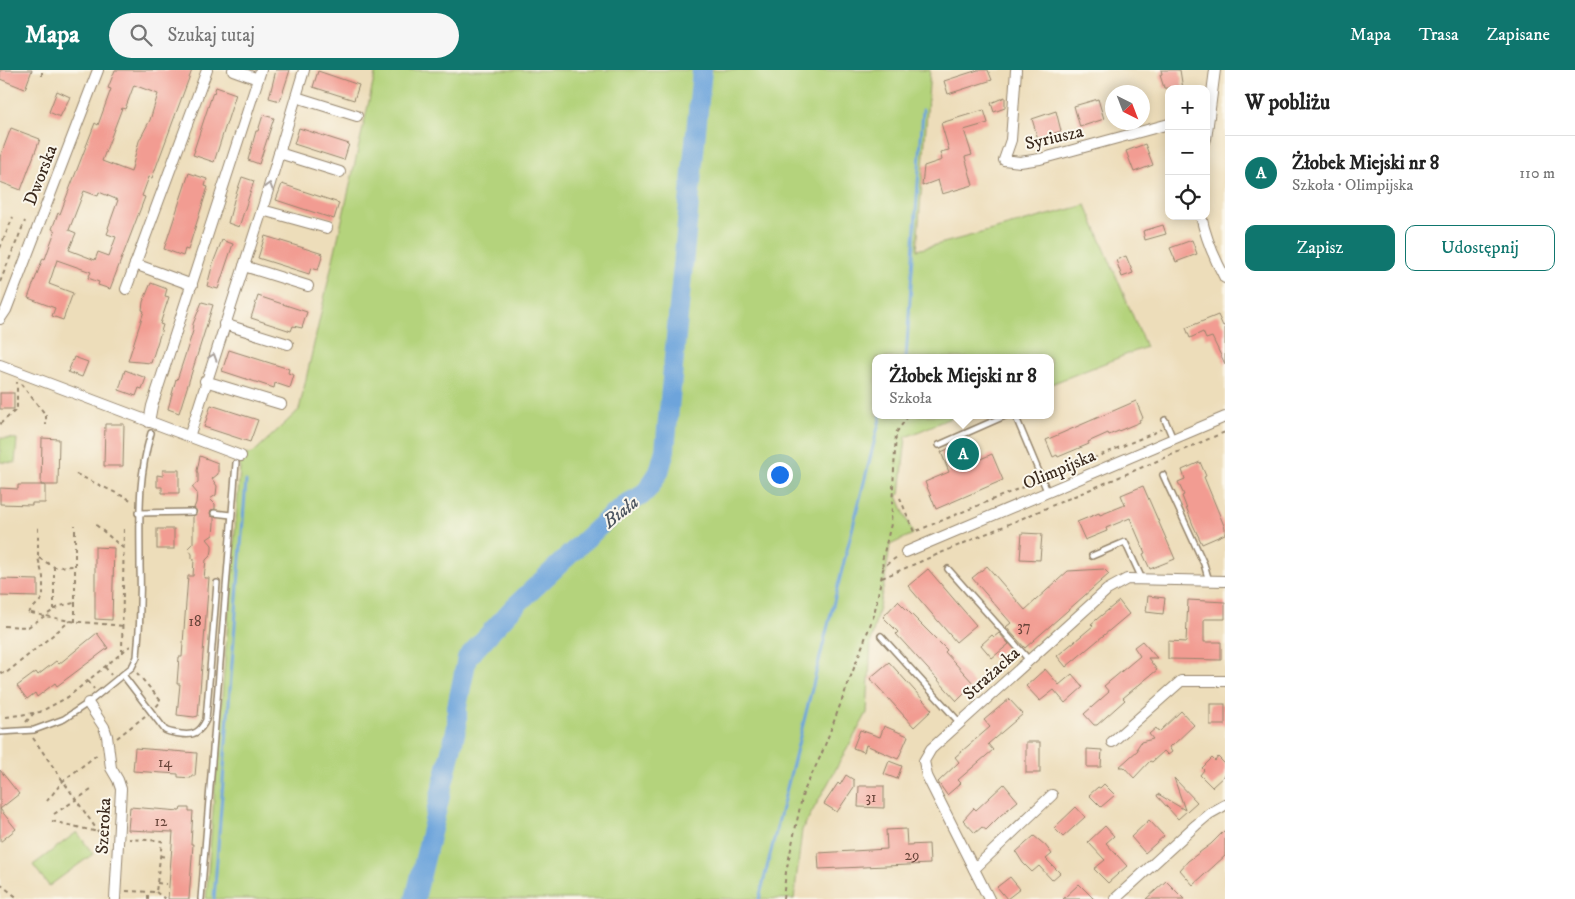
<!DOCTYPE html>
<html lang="pl">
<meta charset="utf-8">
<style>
:root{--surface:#fff;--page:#f6f6f6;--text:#222;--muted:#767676;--line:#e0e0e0;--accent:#0f766e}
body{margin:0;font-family:"IM FELL DW Pica",serif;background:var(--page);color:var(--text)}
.controls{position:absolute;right:15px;top:15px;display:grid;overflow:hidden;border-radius:10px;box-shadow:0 2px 12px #0003}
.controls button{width:45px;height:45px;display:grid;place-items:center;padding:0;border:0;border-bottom:1px solid var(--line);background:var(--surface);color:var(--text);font:25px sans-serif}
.compass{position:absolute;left:1105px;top:15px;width:45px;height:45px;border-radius:50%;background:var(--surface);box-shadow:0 2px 12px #0003;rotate:138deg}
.you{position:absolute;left:779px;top:404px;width:18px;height:18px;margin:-12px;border:4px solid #fff;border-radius:50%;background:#1a73e8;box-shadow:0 0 0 8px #1a73e833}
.badge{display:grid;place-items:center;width:32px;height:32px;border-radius:50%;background:var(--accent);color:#fff;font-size:16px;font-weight:700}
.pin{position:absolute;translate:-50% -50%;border:2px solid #fff;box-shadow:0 1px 5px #0006}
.popup{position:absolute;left:872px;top:284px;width:182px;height:65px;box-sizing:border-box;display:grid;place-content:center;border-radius:10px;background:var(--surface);filter:drop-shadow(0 1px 4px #0005);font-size:16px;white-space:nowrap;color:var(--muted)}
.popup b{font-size:19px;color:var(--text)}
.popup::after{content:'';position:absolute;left:50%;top:100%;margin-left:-10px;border:10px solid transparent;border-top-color:var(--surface)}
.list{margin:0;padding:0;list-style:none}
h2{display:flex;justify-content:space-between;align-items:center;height:65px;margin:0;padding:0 20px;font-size:21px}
h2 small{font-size:16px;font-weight:400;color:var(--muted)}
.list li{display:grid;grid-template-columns:32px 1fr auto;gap:15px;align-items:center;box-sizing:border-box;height:75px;padding:0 20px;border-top:1px solid var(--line)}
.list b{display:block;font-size:19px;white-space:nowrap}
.list p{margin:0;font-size:16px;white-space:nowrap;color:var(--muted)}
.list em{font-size:16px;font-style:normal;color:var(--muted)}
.actions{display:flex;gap:10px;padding:15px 20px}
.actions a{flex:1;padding:11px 0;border:1px solid var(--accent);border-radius:10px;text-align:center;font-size:18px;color:var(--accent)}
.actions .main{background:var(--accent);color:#fff}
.icon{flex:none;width:28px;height:28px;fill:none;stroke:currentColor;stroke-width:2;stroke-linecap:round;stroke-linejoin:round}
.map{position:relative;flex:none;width:1225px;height:829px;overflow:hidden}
header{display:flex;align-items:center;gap:30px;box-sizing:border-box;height:70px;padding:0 25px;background:var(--accent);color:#fff}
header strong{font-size:24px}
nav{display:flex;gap:28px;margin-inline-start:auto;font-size:18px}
.search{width:350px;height:45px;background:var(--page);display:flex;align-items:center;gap:12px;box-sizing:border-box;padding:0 18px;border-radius:28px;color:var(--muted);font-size:19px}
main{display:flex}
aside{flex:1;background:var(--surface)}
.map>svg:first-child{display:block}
.green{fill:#b4d37b;stroke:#787e4c}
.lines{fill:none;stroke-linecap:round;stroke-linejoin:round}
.stream{stroke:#6da4db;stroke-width:3}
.river{stroke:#6da4db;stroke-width:20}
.building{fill:#f29c92;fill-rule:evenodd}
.service-casing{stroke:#94846c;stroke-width:8}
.minor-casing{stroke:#94846c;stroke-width:12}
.path{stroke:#94846c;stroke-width:2;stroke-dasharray:4 4;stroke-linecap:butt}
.service{stroke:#fff;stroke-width:5}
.minor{stroke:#fff;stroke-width:10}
.oneway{stroke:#a79f9a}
.labels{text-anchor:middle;stroke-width:4;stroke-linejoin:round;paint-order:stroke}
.number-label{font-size:15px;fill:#69463b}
.street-label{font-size:18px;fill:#3b2a1e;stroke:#fbf7ec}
.water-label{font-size:19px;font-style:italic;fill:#4c5560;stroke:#fbf7ec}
</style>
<header>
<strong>Mapa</strong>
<div class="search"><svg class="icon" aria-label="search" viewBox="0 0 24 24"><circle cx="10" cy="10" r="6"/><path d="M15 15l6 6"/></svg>Szukaj tutaj</div>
<nav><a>Mapa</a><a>Trasa</a><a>Zapisane</a></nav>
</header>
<main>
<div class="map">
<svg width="1225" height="829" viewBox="0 0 1225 829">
<rect width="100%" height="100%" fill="#fbf7ec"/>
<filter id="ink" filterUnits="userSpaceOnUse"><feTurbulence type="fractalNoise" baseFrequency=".02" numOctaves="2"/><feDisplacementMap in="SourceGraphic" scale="10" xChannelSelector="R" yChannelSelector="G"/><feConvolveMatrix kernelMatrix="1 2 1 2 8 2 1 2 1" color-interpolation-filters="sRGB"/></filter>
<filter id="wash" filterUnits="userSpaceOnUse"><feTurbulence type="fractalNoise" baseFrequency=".0096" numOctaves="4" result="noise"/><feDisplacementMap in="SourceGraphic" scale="20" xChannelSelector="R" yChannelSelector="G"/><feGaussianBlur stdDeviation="1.12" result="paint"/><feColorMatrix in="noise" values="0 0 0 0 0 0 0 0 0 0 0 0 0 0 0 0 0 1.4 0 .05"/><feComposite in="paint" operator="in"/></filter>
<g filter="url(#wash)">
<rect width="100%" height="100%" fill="#edddba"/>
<!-- green -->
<g class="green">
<path d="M376,0H930L917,180L1086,135L1146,277L1051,314L1050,288H876V345H957L906,367L900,424L897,426L913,464L890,475L885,510L871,572L867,643L802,760L794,829H206L241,386L253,383L299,340Z"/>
<path d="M0,368L17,369L15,393L0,392Z"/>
<path d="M77,762L93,784L49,816L33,795Z"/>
</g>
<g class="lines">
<!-- stream -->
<g class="stream">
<path d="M906,288L923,40"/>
<path d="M214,829L246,411"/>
<path d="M759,829L881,345"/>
</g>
<!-- river -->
<path class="river" d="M415,829L457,656V637L467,588L513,538L603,453L628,433L641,426L648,419L659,402L665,380L702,0"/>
</g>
<g id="blocks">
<!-- building -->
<g class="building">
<path d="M0,0H32L25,19L0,9Z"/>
<path d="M115,0H192L152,108L149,107L142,126L145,127L110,219L98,215L99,212L88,208L91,202L57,190L49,214L73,223L63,250L52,246L55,238L28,228L43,188L45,189L55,161L52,159L58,143L60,144L66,128L95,53L98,55L111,19L108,18ZM134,15L158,24L150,50L139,71L131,102L102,91L122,38L125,39ZM84,121L98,126L99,122L118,130L108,158L109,159L107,164L116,167L109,186L98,182L95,190L69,180L76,163L69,160Z"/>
<path d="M276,0H290L280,31L269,28Z"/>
<path d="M978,0H988L992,10L948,24L944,11Z"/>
<path d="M1161,0H1180L1183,19L1164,18L1160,5L1162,4Z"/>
<path d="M318,1L359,15L354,30L313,17Z"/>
<path d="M216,17L236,24L214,92L193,85L195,80H194L213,22L214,23Z"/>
<path d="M57,21L70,27L60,47L49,42Z"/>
<path d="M1005,27V38L994,42L991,33Z"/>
<path d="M1098,29L1104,49L1080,57L1074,36Z"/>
<path d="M984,40L988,53L964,60L972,85L965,87L973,115L942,124L938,110L922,116L924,96L942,90L940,82L949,80L941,53Z"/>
<path d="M1056,41L1061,61L1038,69L1032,49Z"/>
<path d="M263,45L274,48L259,94L248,90L256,61H258Z"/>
<path d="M11,58L40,69L21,120L0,112V87Z"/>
<path d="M299,58L349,74L344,90L294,74Z"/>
<path d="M1145,74L1153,95L1134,102L1126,81Z"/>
<path d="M189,103L207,109L205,116L208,117L188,180L185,179L183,186L164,179Z"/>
<path d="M242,107L254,111L239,157L228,153L234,130Z"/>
<path d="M282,114L339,133L334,149L276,130Z"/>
<path d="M1163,155L1166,164L1145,170L1143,161Z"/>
<path d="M265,166L323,184L318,200L311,198L309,204L258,188Z"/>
<path d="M222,170L233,174L218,219L207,216L213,193Z"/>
<path d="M1192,170L1197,184L1176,192L1170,178Z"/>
<path d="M1126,186L1133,203L1122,207L1116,190Z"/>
<path d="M151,213L167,219L165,226L169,227L160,254L163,255L151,293L128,291L144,241L142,240L143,232Z"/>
<path d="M258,226L307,242L302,258L293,256L291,261L251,248Z"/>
<path d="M202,232L213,235L179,343L168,339L176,309L177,310L193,261L192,260L193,254Z"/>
<path d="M1218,245L1223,256L1225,255V294L1212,267L1206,269L1203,262L1190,268L1186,258Z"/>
<path d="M229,280L289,299L288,303L294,305L290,318L275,313L274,318L222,301Z"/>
<path d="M74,287L88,292L82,307L68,302Z"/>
<path d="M125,300L146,308L142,319L139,318L136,326L119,320Z"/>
<rect x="0" y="323" width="14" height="16"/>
<path d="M1136,331L1143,348L1139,350L1140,352L1109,365L1108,363L1088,372L1089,374L1058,387L1057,385L1053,387L1046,370Z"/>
<path d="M211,335L258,350L250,372L204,357Z"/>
<path d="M105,354H124L123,396H104Z"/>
<path d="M42,368L59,369L58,415H41Z"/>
<path d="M960,374L969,394L992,384L1003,410L936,439L925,412L949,402L941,382Z"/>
<path d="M200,386L218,393V404L212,409L217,416L216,425L210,429L215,434V439L211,440L210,443L211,446L214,447V454L213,465L207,469L212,475V480L211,485L206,490L204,508H209L198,646L194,647L177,645L180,614H177L179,587H182L188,506H193L194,489H192V484L188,478L193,473V446L197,442L194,438L196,433L197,423L192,417L198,412V403L197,401Z"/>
<path d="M1200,392L1206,406L1204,407L1225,458V464L1202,474L1193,455L1182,426L1184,425L1178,412L1185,409L1182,400Z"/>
<path d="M163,400H179V423H162V417H157V405L163,406Z"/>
<path d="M18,415H45V433H32V435L0,434V418L18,419Z"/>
<path d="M1143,416L1175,489L1150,499L1143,484L1145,483L1130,448L1106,458L1107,461L1085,470L1077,452L1099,443L1100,445L1125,435L1121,425Z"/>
<rect x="157" y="459" width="17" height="20"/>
<path d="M1022,463L1042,464L1040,490L1020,489Z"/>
<path d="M95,477L114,478L112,550L95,549Z"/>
<path d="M987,496L1025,540L1068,501L1104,499L1109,504L1025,578L1006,557L1011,553L972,508Z"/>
<path d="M928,499L976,555L956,572L908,516Z"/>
<path d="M0,509L38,510V527L0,526Z"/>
<path d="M1148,526L1165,528L1163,544L1146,542Z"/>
<path d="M1188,530L1225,532V549H1204V572H1221V590L1168,589V571L1186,572Z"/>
<path d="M898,531L947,580L945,582L974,614L957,631L896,564L898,562L883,547Z"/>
<path d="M1119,531L1129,544L1066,597L1057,586L1093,556L1091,554Z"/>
<path d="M97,563L108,578L57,616L55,613L37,627L35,623L27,629L17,616L36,602L38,605L56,591L59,594Z"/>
<path d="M999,563L1009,574L992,588L981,575L992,565L994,567Z"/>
<path d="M1142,571L1157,588H1148L1157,600L1123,628L1125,630L1097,655H1094L1084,644L1109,622L1104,616L1140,586L1134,577Z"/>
<path d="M889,592L932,640L914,657L870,608Z"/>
<path d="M1045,599L1059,615L1072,604L1083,617L1065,633L1054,620L1040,631L1026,616Z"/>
<path d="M1009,629L1023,644L988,674L993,680L958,710L961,713L947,725L938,712L959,692L955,687L990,657L984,650Z"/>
<rect x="1210" y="634" width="15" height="21"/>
<path d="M1181,641L1194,655L1172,676L1171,675L1169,677L1172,682L1168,685L1164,681L1152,692L1150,691L1134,708L1124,697H1119L1138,680L1137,678L1141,672L1153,669L1149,664L1156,658L1159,662Z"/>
<path d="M884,656L908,666L898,689L866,675L864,682L853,678L860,660L880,667Z"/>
<rect x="1026" y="672" width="14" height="31"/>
<path d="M135,678L197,683L195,706H191V708L178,707V704L133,701Z"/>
<path d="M1087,679L1102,680L1101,697H1087Z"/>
<path d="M1218,687L1225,694V705L1212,717L1200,705L1204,700L1202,698L1212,688L1215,691Z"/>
<path d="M889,691L902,696L897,709L884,704Z"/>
<path d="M0,700L19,724L0,739Z"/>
<path d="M846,705L854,710V717L837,742L824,734L838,713L840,715Z"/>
<path d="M1174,708L1197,732L1178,749L1157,726L1158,724L1185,740Z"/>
<path d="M1004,714L1018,731L1001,745L986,760L982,757L975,763L963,750L974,738L976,740Z"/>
<path d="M1104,714L1115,725L1101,737L1089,725L1098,717L1100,718Z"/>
<path d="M859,716H884V738L858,737Z"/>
<path d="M130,737L180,741L181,738H189V741H193L191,774H193L189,829H168L173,762L128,760Z"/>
<path d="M1076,737L1085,747L1063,767L1054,758Z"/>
<path d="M0,739L16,759L0,772Z"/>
<path d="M1149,750L1164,766L1145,783L1131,767Z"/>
<path d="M1105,756L1114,766L1106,773L1127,796L1108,813L1094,799L1105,790L1088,772Z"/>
<path d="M906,759L907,775L929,774L930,794L819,799L818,783L887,779L886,760Z"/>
<path d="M1225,760V786L1193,815L1180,800L1188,791L1211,774Z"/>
<path d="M1034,766L1045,775L1052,784L1046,789L1060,803L1052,810L1039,796L1032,802L1023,793L1016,782Z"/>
<path d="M1010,807L1020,819L1007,829L997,817Z"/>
<path d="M1166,811L1184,829H1146Z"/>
<path d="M1079,814L1094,829H1063Z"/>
</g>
</g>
</g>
<g filter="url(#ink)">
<use href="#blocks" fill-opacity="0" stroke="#94846c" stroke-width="1"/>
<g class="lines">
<defs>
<g id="service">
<path d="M1015,345L1047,421"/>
<path d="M1165,350L1173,369"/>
<path d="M939,375L1007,345"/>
<path d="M1163,405L1204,494L1209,511"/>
<path d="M138,443L193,442"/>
<path d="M214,443L231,445"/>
<path d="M1092,486L1125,472L1142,509"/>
<path d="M948,499L1029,590"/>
<path d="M881,566L960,653"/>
<path d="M123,605L165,660C170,663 175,663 181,664C194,666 200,662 206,650L217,513"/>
<path d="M0,662L34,660L64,649L88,633L132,597L137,587C140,557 141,526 140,496C140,449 137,410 151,363"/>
<path d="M201,829L236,393"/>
</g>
<g id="minor">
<path d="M233,0L258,9"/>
<path d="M1016,0L1011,70L1004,90L1020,92L1040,89L1169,54"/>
<path d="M296,27L357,46"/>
<path d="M1206,69L1215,0"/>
<path d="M279,83L340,102"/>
<path d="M262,140L327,158"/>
<path d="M1201,146C1206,169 1214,188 1225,208"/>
<path d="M135,194L192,215"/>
<path d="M244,196L308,216"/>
<path d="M126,219L207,0"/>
<path d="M0,249L6,240L98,0"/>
<path d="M224,254L288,274"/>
<path d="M0,295L241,386"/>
<path d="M205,311L281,334"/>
<path d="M149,352L152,336L261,0"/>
<path d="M189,367L262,140L304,0"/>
<path d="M906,482L1225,347"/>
<path d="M88,633L104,657L107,666L111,698L118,710L121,719L115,829"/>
<path d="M1112,672L1181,611H1225"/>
<path d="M974,799L1052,725"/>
<path d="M989,829L927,706L924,691L931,679L1107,520L1127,509L1225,511"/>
<path d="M1115,829L1196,755L1209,744L1225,735"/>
</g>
</defs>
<!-- service casing -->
<use href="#service" class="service-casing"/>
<!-- minor casing -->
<use href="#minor" class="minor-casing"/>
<!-- path -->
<g class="path">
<path d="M42,6V0"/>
<path d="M0,178L13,147"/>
<path d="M0,212L25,151"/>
<path d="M21,314L46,345V355"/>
<path d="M0,354L17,339V312"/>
<path d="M76,404L133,431"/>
<path d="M1049,407L1156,362L1161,359"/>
<path d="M900,428L914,462L1035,412"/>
<path d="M96,455L123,478"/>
<path d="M39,488L54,497L74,496"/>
<path d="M883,497L882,491L891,454L896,363L909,345"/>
<path d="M882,508L1225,362"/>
<path d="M54,540V497"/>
<path d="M28,543L43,528V507L38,488V455"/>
<path d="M31,543L70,551L124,556"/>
<path d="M75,552V455"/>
<path d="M4,556L28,557L60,536L74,533"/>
<path d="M122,583L124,455"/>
<path d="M105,597L111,605"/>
<path d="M0,602L5,604L70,551"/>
<path d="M137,603L161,631L156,637"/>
<path d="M88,611L94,619"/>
<path d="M6,647L40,642L68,627L130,576"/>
<path d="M26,652L34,643"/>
<path d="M33,668L102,767L109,768"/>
<path d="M117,668L145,646"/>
<path d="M47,731L63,711L98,684"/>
<path d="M54,744L91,720"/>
<path d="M52,751L98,762"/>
<path d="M160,786L168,787"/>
<path d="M157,813L166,814"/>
<path d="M0,814L19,829"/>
<path d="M126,821L156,822L162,771L129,769"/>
<path d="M156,822L165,829"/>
<path d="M148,829V822"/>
<path d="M783,829L786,802L803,723L822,683L874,545L883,499L887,494L897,487"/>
</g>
<!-- service -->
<use href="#service" class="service"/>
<!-- minor -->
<use href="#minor" class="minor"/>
</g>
<!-- one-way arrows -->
<defs><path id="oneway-chevron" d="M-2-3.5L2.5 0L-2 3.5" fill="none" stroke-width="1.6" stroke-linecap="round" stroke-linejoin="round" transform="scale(1.25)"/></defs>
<g class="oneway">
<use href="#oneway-chevron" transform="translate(269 116) rotate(-73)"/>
<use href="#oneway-chevron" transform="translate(213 287) rotate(-72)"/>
</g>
</g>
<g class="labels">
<!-- number labels -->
<g class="number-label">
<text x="195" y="556">18</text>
<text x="1024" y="561">37</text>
<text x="165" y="697">14</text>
<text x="871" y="732">31</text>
<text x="161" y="756">12</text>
<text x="912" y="790">29</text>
</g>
<!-- street labels -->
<g class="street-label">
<text transform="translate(1054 67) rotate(-13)" y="6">Syriusza</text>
<text transform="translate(40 105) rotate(-69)" y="6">Dworska</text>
<text transform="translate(1059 399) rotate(-23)" y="6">Olimpijska</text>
<text transform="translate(991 603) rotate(-42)" y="6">Strażacka</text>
<text transform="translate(103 756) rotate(-87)" y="6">Szeroka</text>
</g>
<!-- water labels -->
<g class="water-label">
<text transform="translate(620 441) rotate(-38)" y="7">Biała</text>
</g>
</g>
</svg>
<div class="controls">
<button>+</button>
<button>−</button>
<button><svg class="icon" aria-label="locate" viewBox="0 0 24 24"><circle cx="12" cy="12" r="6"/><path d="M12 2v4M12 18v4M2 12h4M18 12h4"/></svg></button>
</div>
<svg class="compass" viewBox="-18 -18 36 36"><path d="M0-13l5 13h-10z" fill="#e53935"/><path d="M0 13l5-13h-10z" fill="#767676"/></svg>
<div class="you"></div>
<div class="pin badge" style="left:963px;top:384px">A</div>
<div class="popup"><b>Żłobek Miejski nr 8</b>Szkoła</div>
</div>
<aside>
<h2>W pobliżu<small></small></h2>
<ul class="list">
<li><span class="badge">A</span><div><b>Żłobek Miejski nr 8</b><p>Szkoła · Olimpijska</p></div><em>110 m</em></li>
</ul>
<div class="actions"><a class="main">Zapisz</a><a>Udostępnij</a></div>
</aside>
</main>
